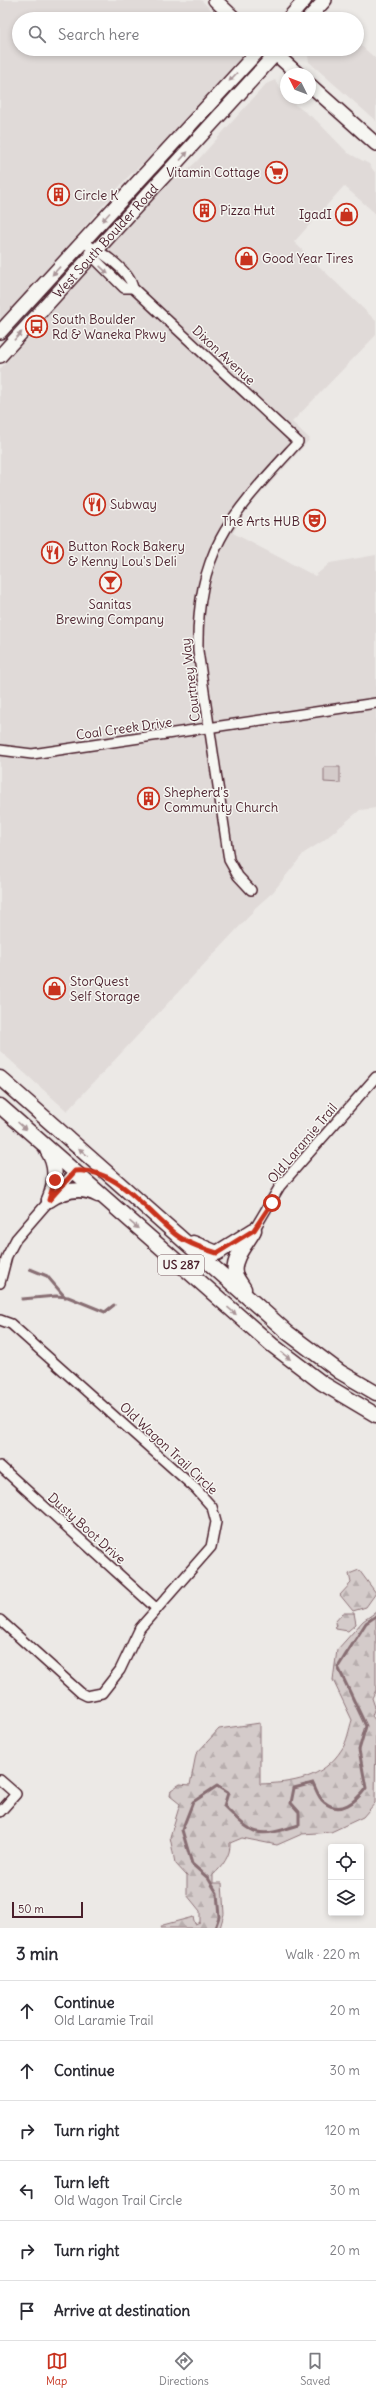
<!DOCTYPE html>
<meta charset="utf-8">
<style>
:root{--surface:#fff;--page:#f7f7f7;--text:#2b2b33;--muted:#7c7c81;--line:#e1e1e2;--accent:#c8321e}
body{margin:0;font-family:Delius,sans-serif;background:var(--page);color:var(--text)}
.controls{position:absolute;right:12px;bottom:12px;display:grid;overflow:hidden;border-radius:4px;box-shadow:0 2px 6px #0003}
.controls button{width:36px;height:36px;display:grid;place-items:center;padding:0;border:0;border-bottom:1px solid var(--line);background:var(--surface);color:var(--text);font:20px sans-serif}
.compass{position:absolute;left:280px;top:68px;width:36px;height:36px;border-radius:50%;background:var(--surface);box-shadow:0 2px 6px #0003;rotate:312deg}
.scale{position:absolute;left:12px;bottom:10px;width:71px;box-sizing:border-box;padding-left:4px;border:2px solid #4a1f2b;border-top:0;font-size:11px;line-height:14px;white-space:nowrap;color:#4a1f2b;-webkit-text-stroke:3px #f6f6f2;paint-order:stroke}
.stop{position:absolute;width:12px;height:12px;margin:-9px;border:3px solid #c8321e;border-radius:50%;background:#fff}
.stop.end{background:#c8321e;border-color:#fff;box-shadow:0 1px 4px #0008}
.list{margin:0;padding:0;list-style:none}
h2{display:flex;justify-content:space-between;align-items:center;height:52px;margin:0;padding:0 16px;font-size:17px}
h2 small{font-size:13px;font-weight:400;color:var(--muted)}
.list li{display:grid;grid-template-columns:26px 1fr auto;gap:12px;align-items:center;box-sizing:border-box;height:60px;padding:0 16px;border-top:1px solid var(--line)}
.list b{display:block;font-size:15px;white-space:nowrap}
.list p{margin:0;font-size:13px;white-space:nowrap;color:var(--muted)}
.list em{font-size:13px;font-style:normal;color:var(--muted)}
.icon{flex:none;width:22px;height:22px;fill:none;stroke:currentColor;stroke-width:2;stroke-linecap:round;stroke-linejoin:round}
.map{position:relative;flex:none;width:376px;height:1928px;overflow:hidden}
.search{position:absolute;background:var(--surface);box-shadow:0 2px 6px #0003;left:12px;right:12px;top:12px;height:44px;display:flex;align-items:center;gap:10px;box-sizing:border-box;padding:0 14px;border-radius:22px;color:var(--muted);font-size:15px}
.sheet{height:412px;background:var(--surface)}
nav{display:flex;justify-content:space-around;align-items:center;box-sizing:border-box;height:56px;border-top:1px solid var(--line);background:var(--surface);font-size:11px;color:var(--muted)}
nav a{display:grid;justify-items:center;gap:2px}
nav .on{color:var(--accent)}
.map>svg:first-child{display:block}
.built{fill:#e0dad8}
.forest{fill:url(#forest-firs);stroke:#8f757a}
.park{fill:#d4cbca;stroke:#8f757a}
.lines{fill:none;stroke-linecap:round;stroke-linejoin:round}
.stream{stroke:#886e73;stroke-width:3}
.street-casing{stroke:#4a1f2b;stroke-width:12}
.secondary-casing{stroke:#4a1f2b;stroke-width:16}
.primary-casing{stroke:#4a1f2b;stroke-width:17}
.street{stroke:#f6f6f2;stroke-width:9}
.secondary{stroke:#f6f6f2;stroke-width:13}
.primary{stroke:#f6f6f2;stroke-width:14}
.oneway{fill:#a99598}
.route{stroke:#c8321e;stroke-width:5}
.labels{text-anchor:middle;stroke-width:3;stroke-linejoin:round;paint-order:stroke}
.shield{fill:#f6f6f2;stroke:#7e6067;stroke-width:1}
.shield-label{font-size:12px;font-weight:bold;fill:#4a1f2b}
.poi-label{font-size:13px;fill:#4a1f2b;stroke:#f6f6f2;text-anchor:start}
.street-label{font-size:13px;fill:#4a1f2b;stroke:#f6f6f2}
</style>
<div class="map">
<svg width="376" height="1928" viewBox="0 0 376 1928">
<defs>
<pattern id="forest-firs" width="22" height="20" patternUnits="userSpaceOnUse"><rect width="22" height="20" fill="#d4cbca"/><path d="M5 1l3.5 6h-7zM16 11l3.5 6h-7z" fill="#b8aeae"/></pattern>
</defs>
<rect width="100%" height="100%" fill="#ece9e6"/>
<filter id="ink" filterUnits="userSpaceOnUse"><feTurbulence type="fractalNoise" baseFrequency=".025" numOctaves="2"/><feDisplacementMap in="SourceGraphic" scale="8" xChannelSelector="R" yChannelSelector="G"/><feConvolveMatrix kernelMatrix="1 2 1 2 8 2 1 2 1" color-interpolation-filters="sRGB"/></filter>
<g filter="url(#ink)">
<!-- built -->
<g class="built">
<path d="M0,0H201L221,19H19V49L244,50L240,59L154,153L127,178L0,323Z"/>
<path d="M357,42L376,59V121L309,62L307,49H357Z"/>
<path d="M275,80L286,98L316,120L348,153L369,164L376,174V214L344,186L294,242L376,321V335L292,422L310,439L246,510L233,533L315,576L330,563L376,555V808L360,810L323,841L304,853L273,892L255,908L252,913L67,1111L0,1051V369L172,177L186,171L197,161L266,84Z"/>
</g>
<!-- forest -->
<g class="forest">
<path d="M359,1570L376,1593L366,1607L353,1611L340,1595L351,1583L349,1574Z"/>
<path d="M376,1612V1690L372,1698L375,1707L372,1716L376,1721L375,1803L363,1817L331,1832L302,1834L277,1845L242,1838L230,1843C231,1855 222,1867 213,1875V1883H222L224,1914L220,1928H161L163,1925L193,1917L195,1924L200,1922V1911L187,1895V1876L175,1863L170,1837L180,1804L170,1796L171,1790L180,1784L190,1785L196,1754L219,1729L260,1723V1784C292,1783 323,1779 342,1749C347,1742 349,1729 352,1720L333,1680L337,1650L363,1621Z"/>
<path d="M343,1613H354L356,1624L348,1631L336,1629L335,1622Z"/>
</g>
<!-- park -->
<path class="park" d="M324,767H340V783L324,782Z"/>
<g class="lines">
<!-- stream -->
<g class="stream">
<path d="M30,1269L47,1276L65,1297"/>
<path d="M22,1299L56,1296L68,1297L105,1312L114,1305"/>
<path d="M215,1928L219,1917L217,1893L208,1878L192,1864L182,1830L193,1802L217,1786L228,1793L224,1806C255,1837 257,1838 299,1825V1812L291,1803L294,1788L313,1783C316,1789 319,1799 324,1802C341,1816 356,1801 366,1788L359,1750L366,1726L338,1667L366,1623L376,1616"/>
</g>
<defs>
<g id="street">
<path d="M82,242C99,250 129,269 133,288L298,442C233,513 196,548 198,651L229,860L238,876L251,890"/>
<path d="M89,253L124,288H133"/>
<path d="M0,750L32,754L376,703"/>
<path d="M254,1230L280,1186L376,1077"/>
<path d="M0,1283L7,1256L16,1239L75,1171"/>
<path d="M0,1320L11,1324L196,1489L212,1507L216,1522L211,1547L140,1628L120,1670L102,1693L87,1696L81,1693L0,1620"/>
<path d="M0,1466L157,1609"/>
<path d="M0,1780L16,1794L0,1812"/>
</g>
<g id="secondary">
<path d="M215,0L235,19"/>
<path d="M288,19L305,0"/>
<path d="M308,19L325,0"/>
<path d="M270,49L298,74"/>
<path d="M310,85L376,144"/>
<path d="M0,332L260,49"/>
<path id="s1" d="M0,356L280,49"/>
</g>
<g id="primary">
<path d="M0,1078L288,1333L340,1372L376,1393"/>
<path d="M0,1106L272,1345L322,1383L376,1415"/>
<path d="M47,1150C58,1166 56,1183 49,1200"/>
<path d="M49,1200C63,1191 81,1186 98,1195"/>
<path d="M193,1243L217,1253L254,1230"/>
<path d="M244,1289C242,1285 236,1278 235,1273C232,1259 247,1243 253,1232"/>
</g>
</defs>
<!-- street casing -->
<use href="#street" class="street-casing"/>
<!-- secondary casing -->
<use href="#secondary" class="secondary-casing"/>
<!-- primary casing -->
<use href="#primary" class="primary-casing"/>
<!-- street -->
<use href="#street" class="street"/>
<!-- secondary -->
<use href="#secondary" class="secondary"/>
<!-- primary -->
<use href="#primary" class="primary"/>
</g>
<!-- one-way arrows -->
<defs><path id="oneway-solid" d="M-6-.8H1V-3.2L6.5 0L1 3.2V.8H-6Z"/></defs>
<g class="oneway">
<use href="#oneway-solid" transform="translate(233 77) rotate(133)"/>
<use href="#oneway-solid" transform="translate(184 156) rotate(-48)"/>
<use href="#oneway-solid" transform="translate(106 217) rotate(132)"/>
<use href="#oneway-solid" transform="translate(104 270) rotate(43)"/>
<use href="#oneway-solid" transform="translate(56 271) rotate(133)"/>
<use href="#oneway-solid" transform="translate(18 336) rotate(-47)"/>
<use href="#oneway-solid" transform="translate(22 1126) rotate(42)"/>
<use href="#oneway-solid" transform="translate(83 1152) rotate(-139)"/>
<use href="#oneway-solid" transform="translate(134 1225) rotate(41)"/>
<use href="#oneway-solid" transform="translate(232 1311) rotate(41)"/>
<use href="#oneway-solid" transform="translate(286 1356) rotate(38)"/>
</g>
</g>
<g class="lines" filter="url(#ink)">
<!-- route -->
<path class="route" d="M55,1180L49,1200L75,1171C117,1167 145,1210 175,1234C186,1243 204,1249 217,1253L254,1230L272,1203"/>
</g>
<!-- icons -->
<defs>
<symbol id="supermarket-ring" viewBox="-11 -11 22 22"><circle r="9.5" fill="#f6f6f2" stroke="#c8321e" stroke-width="1.5"/><path d="M-6-5.5h2.5l.6 2H6L4.5 2H-2.5L-4.4-4H-6ZM-1.5 3.2a1.3 1.3 0 1 0 .1 0ZM3 3.2a1.3 1.3 0 1 0 .1 0Z" fill="#c8321e"/></symbol>
<symbol id="building-ring" viewBox="-11 -11 22 22"><circle r="9.5" fill="#f6f6f2" stroke="#c8321e" stroke-width="1.5"/><path d="M-4-6H4V6H1V3H-1V6H-4ZM-2.5-4.3h1.7v1.8h-1.7ZM.8-4.3h1.7v1.8H.8ZM-2.5-1h1.7V.8h-1.7ZM.8-1h1.7V.8H.8Z" fill="#c8321e"/></symbol>
<symbol id="shop-ring" viewBox="-11 -11 22 22"><circle r="9.5" fill="#f6f6f2" stroke="#c8321e" stroke-width="1.5"/><path d="M-5-2.5h2.3a2.7 3.5 0 0 1 5.4 0H5L5.5 6h-11ZM-1.5-2.5h3a1.5 2.3 0 0 0-3 0Z" fill="#c8321e"/></symbol>
<symbol id="bus-ring" viewBox="-11 -11 22 22"><circle r="9.5" fill="#f6f6f2" stroke="#c8321e" stroke-width="1.5"/><path d="M-5-6H5V4H4V6H2V4H-2V6H-4V4H-5ZM-3.5-4V0h7V-4ZM-3.5 1.2v1.5H-2V1.2ZM2 1.2v1.5H3.5V1.2Z" fill="#c8321e"/></symbol>
<symbol id="restaurant-ring" viewBox="-11 -11 22 22"><circle r="9.5" fill="#f6f6f2" stroke="#c8321e" stroke-width="1.5"/><path d="M-5-6h1v4h1v-4h1v4h1v-4h1v5L-1.5 .5V6h-2V.5L-5-1ZM5-6V6H3V1.5H1.5Q1.5-4 5-6Z" fill="#c8321e"/></symbol>
<symbol id="theatre-ring" viewBox="-11 -11 22 22"><circle r="9.5" fill="#f6f6f2" stroke="#c8321e" stroke-width="1.5"/><path d="M-5-5.5Q0-4 5-5.5V0Q5 5 0 6Q-5 5-5 0ZM-3.3-2.5H-1v1.5H-3.3ZM1-2.5H3.3v1.5H1ZM-2.8 1Q0 5.5 2.8 1Z" fill="#c8321e"/></symbol>
<symbol id="bar-ring" viewBox="-11 -11 22 22"><circle r="9.5" fill="#f6f6f2" stroke="#c8321e" stroke-width="1.5"/><path d="M-6-5H6L.8 .8V4.5H3.5V6h-7V4.5H-.8V.8Z" fill="#c8321e"/></symbol>
</defs>
<g fill-rule="evenodd">
<use href="#supermarket-ring" x="264" y="160" width="25" height="25"/>
<use href="#building-ring" x="46" y="182" width="25" height="25"/>
<use href="#building-ring" x="192" y="198" width="25" height="25"/>
<use href="#shop-ring" x="334" y="202" width="25" height="25"/>
<use href="#shop-ring" x="234" y="246" width="25" height="25"/>
<use href="#bus-ring" x="24" y="314" width="25" height="25"/>
<use href="#restaurant-ring" x="82" y="492" width="25" height="25"/>
<use href="#theatre-ring" x="302" y="508" width="25" height="25"/>
<use href="#restaurant-ring" x="40" y="540" width="25" height="25"/>
<use href="#bar-ring" x="98" y="570" width="25" height="25"/>
<use href="#building-ring" x="136" y="786" width="25" height="25"/>
<use href="#shop-ring" x="42" y="976" width="25" height="25"/>
</g>
<g class="labels">
<!-- shield labels -->
<rect class="shield" x="158" y="1255" width="46" height="20" rx="3"/>
<g class="shield-label">
<text x="181" y="1269">US 287</text>
</g>
<!-- poi labels -->
<g class="poi-label">
<text x="260" y="177" text-anchor="end">Vitamin Cottage</text>
<text x="74" y="200">Circle K</text>
<text x="220" y="215">Pizza Hut</text>
<text x="332" y="219" text-anchor="end">IgadI</text>
<text x="262" y="263">Good Year Tires</text>
<text x="52" y="324">South Boulder<tspan x="52" dy="15">Rd &amp; Waneka Pkwy</tspan></text>
<text x="110" y="509">Subway</text>
<text x="300" y="526" text-anchor="end">The Arts HUB</text>
<text x="68" y="551">Button Rock Bakery<tspan x="68" dy="15">&amp; Kenny Lou's Deli</tspan></text>
<text x="110" y="609" text-anchor="middle">Sanitas<tspan x="110" dy="15">Brewing Company</tspan></text>
<text x="164" y="797">Shepherd's<tspan x="164" dy="15">Community Church</tspan></text>
<text x="70" y="986">StorQuest<tspan x="70" dy="15">Self Storage</tspan></text>
</g>
<!-- street labels -->
<g class="street-label">
<text dy="5" stroke="none"><textPath href="#s1" startOffset="156">West South Boulder Road</textPath></text>
<text transform="translate(224 355) rotate(43)" y="5">Dixon Avenue</text>
<text transform="translate(190 680) rotate(-97)" y="5">Courtney Way</text>
<text transform="translate(124 728) rotate(-8)" y="5">Coal Creek Drive</text>
<text transform="translate(302 1143) rotate(-50)" y="5">Old Laramie Trail</text>
<text transform="translate(169 1448) rotate(43)" y="5">Old Wagon Trail Circle</text>
<text transform="translate(87 1528) rotate(42)" y="5">Dusty Boot Drive</text>
</g>
</g>
</svg>
<div class="controls">
<button><svg class="icon" aria-label="locate" viewBox="0 0 24 24"><circle cx="12" cy="12" r="6"/><path d="M12 2v4M12 18v4M2 12h4M18 12h4"/></svg></button>
<button><svg class="icon" aria-label="layers" viewBox="0 0 24 24"><path d="M12 4l9 5-9 5-9-5zM3 14l9 5 9-5"/></svg></button>
</div>
<svg class="compass" viewBox="-18 -18 36 36"><path d="M0-13l5 13h-10z" fill="#e53935"/><path d="M0 13l5-13h-10z" fill="#7c7c81"/></svg>
<div class="scale">50 m</div>
<div class="stop" style="left:272px;top:1203px"></div>
<div class="stop end" style="left:55px;top:1180px"></div>
<div class="search"><svg class="icon" aria-label="search" viewBox="0 0 24 24"><circle cx="10" cy="10" r="6"/><path d="M15 15l6 6"/></svg>Search here</div>
</div>
<section class="sheet">
<h2>3 min<small>Walk · 220 m</small></h2>
<ul class="list">
<li><svg class="icon" aria-label="ahead" viewBox="0 0 24 24"><path d="M12 20V5M6 11l6-6 6 6"/></svg><div><b>Continue</b><p>Old Laramie Trail</p></div><em>20 m</em></li>
<li><svg class="icon" aria-label="ahead" viewBox="0 0 24 24"><path d="M12 20V5M6 11l6-6 6 6"/></svg><div><b>Continue</b></div><em>30 m</em></li>
<li><svg class="icon" aria-label="right" viewBox="0 0 24 24"><path d="M7 20v-9h11M14 6l5 5-5 5"/></svg><div><b>Turn right</b></div><em>120 m</em></li>
<li><svg class="icon" aria-label="left" viewBox="0 0 24 24"><path d="M17 20v-9H6M10 6l-5 5 5 5"/></svg><div><b>Turn left</b><p>Old Wagon Trail Circle</p></div><em>30 m</em></li>
<li><svg class="icon" aria-label="right" viewBox="0 0 24 24"><path d="M7 20v-9h11M14 6l5 5-5 5"/></svg><div><b>Turn right</b></div><em>20 m</em></li>
<li><svg class="icon" aria-label="arrive" viewBox="0 0 24 24"><path d="M6 21V4h12l-3 4 3 4H6"/></svg><div><b>Arrive at destination</b></div></li>
</ul>
</section>
<nav>
<a class="on"><svg class="icon" aria-label="map" viewBox="0 0 24 24"><path d="M3 6l6-2 6 2 6-2v14l-6 2-6-2-6 2zM9 4v14M15 6v14"/></svg>Map</a>
<a><svg class="icon" aria-label="directions" viewBox="0 0 24 24"><path d="M12 3l9 9-9 9-9-9zM9 14v-3h6M13 9l2 2-2 2"/></svg>Directions</a>
<a><svg class="icon" aria-label="saved" viewBox="0 0 24 24"><path d="M7 4h10v16l-5-4-5 4z"/></svg>Saved</a>
</nav>
